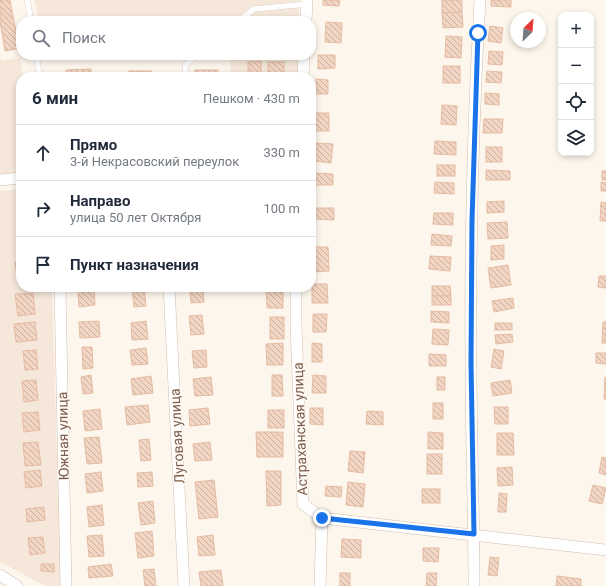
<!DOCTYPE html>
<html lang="ru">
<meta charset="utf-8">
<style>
:root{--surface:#fff;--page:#f2f2f3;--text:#1f2937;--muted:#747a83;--line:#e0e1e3}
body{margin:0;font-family:Roboto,sans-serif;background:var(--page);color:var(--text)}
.controls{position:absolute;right:12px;top:12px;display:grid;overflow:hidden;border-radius:8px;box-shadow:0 2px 6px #0003}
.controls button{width:36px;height:36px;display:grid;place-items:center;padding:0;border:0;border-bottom:1px solid var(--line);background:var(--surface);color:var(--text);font:20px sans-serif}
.compass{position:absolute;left:510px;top:12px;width:36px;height:36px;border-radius:50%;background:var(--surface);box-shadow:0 2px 6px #0003;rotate:25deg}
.stop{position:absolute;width:12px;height:12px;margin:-9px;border:3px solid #1a73e8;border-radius:50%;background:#fff}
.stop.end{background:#1a73e8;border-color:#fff;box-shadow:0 1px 4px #0008}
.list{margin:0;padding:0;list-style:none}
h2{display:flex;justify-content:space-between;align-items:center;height:52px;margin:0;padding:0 16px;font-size:17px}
h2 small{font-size:13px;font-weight:400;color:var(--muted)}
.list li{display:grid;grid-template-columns:26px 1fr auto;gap:12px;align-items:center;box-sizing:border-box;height:56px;padding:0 16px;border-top:1px solid var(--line)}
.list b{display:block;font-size:15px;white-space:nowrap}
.list p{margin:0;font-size:13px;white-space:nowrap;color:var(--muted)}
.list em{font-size:13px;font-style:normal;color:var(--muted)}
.icon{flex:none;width:22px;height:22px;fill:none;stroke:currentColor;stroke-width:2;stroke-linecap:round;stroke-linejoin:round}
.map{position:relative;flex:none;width:606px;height:586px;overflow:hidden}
.search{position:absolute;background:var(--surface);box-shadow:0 2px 6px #0003;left:16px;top:16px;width:300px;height:44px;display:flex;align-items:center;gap:10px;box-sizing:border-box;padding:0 14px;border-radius:16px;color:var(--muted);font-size:15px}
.panel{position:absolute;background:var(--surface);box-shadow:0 2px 6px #0003;left:16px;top:72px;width:300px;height:220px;border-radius:16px}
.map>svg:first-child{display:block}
.residential{fill:#f5e8da}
.building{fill:url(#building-back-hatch);stroke:#e6bba3}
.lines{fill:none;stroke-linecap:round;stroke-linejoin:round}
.lane-casing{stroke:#d1beb0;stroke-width:6}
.street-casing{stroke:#d1beb0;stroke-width:12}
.lane{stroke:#fff;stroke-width:5.5}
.street{stroke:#fff;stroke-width:11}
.route{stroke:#1a73e8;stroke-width:5}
.labels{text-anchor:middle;stroke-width:3;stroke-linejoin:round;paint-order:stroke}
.street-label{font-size:14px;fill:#7a5c4d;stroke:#fffaf3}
</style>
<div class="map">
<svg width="606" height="586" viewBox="0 0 606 586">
<defs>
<pattern id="building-back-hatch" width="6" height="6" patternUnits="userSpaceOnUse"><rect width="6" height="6" fill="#f3d5c3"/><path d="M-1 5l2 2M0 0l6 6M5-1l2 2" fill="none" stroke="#cab0a1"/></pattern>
</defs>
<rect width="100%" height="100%" fill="#fdf6ec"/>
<!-- residential -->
<g class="residential">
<path d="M34,0H299V21H40Z"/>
<path d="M48,55H298V77H231L230,55L138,60L48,58Z"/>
<path d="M0,56L1,61L20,58L23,77H21V173L0,175Z"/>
<path d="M21,189V287H52L61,586H45L0,562V191Z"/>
</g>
<!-- building -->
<g class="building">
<path d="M0,0H10L17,37L21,36V48L5,51L0,21Z"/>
<path d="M323,0H340L339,6L323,5Z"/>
<path d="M442,0H462V12L442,13Z"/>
<path d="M491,0H511V7L491,6Z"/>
<path d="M462,12L463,27L443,28L442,13Z"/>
<path d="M326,22L342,23L341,43L325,42Z"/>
<path d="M490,26L503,28L501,43L488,41Z"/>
<path d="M446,36L462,37L461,58L445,57Z"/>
<path d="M489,51L503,52L502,65L488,64Z"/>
<path d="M318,55H335V68L318,69Z"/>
<path d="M261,61V76H248V62Z"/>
<rect x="268" y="62" width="16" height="11"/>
<rect x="443" y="66" width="17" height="17"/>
<path d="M91,69V77H66V70Z"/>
<rect x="195" y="70" width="23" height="7"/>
<rect x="129" y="71" width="22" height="6"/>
<path d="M487,71L502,72L501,83L486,82Z"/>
<path d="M316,79L328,80V94H316Z"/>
<path d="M485,93L499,94V105L485,104Z"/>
<path d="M442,105L457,106L456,125L441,124Z"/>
<path d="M315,113H329V131H314Z"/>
<path d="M484,119H503L502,133H483Z"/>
<path d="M435,141L456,142V155L434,154Z"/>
<path d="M316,143L333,144L331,163L315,161Z"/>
<rect x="486" y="147" width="16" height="15"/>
<rect x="437" y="165" width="18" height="11"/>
<path d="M486,170L510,171V180H486Z"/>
<rect x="602" y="171" width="4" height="9"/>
<path d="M315,173L333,174V185H315Z"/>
<path d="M435,182L454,183V194L434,193Z"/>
<path d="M601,182L606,183V191H601Z"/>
<path d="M18,199H21V216H20Z"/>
<path d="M504,201V212L487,213V202Z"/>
<path d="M601,202L606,203V221H600Z"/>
<path d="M314,208H334V220L314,219Z"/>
<path d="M434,213H453V225L433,224Z"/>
<path d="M507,222L508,238L488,239L487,223Z"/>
<path d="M432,234L452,236L451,246L431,245Z"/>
<path d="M504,245V259L491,260V246Z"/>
<path d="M312,247H328L329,271L313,272Z"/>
<path d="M430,256L451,257L450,271L429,269Z"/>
<path d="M21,261V284H18L15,262Z"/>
<path d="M508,265L511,285L491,288L488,268Z"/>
<path d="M599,276H606V288L598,287Z"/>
<path d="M312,284H327L328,303H312Z"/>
<path d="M432,286H450L451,296H432Z"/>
<path d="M132,287H144L146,306L134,307Z"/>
<path d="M266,287H283V308H267Z"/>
<path d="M94,288L95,305L79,307L78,290Z"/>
<path d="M203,289L204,302L191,303L190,290Z"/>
<path d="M33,293L35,314L18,316L15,294Z"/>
<rect x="432" y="296" width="19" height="9"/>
<path d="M513,298L514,308L494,312L492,301Z"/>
<path d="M431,311L449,312V323L431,322Z"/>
<path d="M313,314H327L326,332H313Z"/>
<path d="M202,315L204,334L191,335L189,316Z"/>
<rect x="270" y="317" width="14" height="22"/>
<path d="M99,321L100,337L80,338L79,322Z"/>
<path d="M146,321L148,339L132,340L131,323Z"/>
<path d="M35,322L37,340L16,342L14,324Z"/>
<path d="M603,322H606V343H602Z"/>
<rect x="495" y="323" width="17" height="7"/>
<path d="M433,329L449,330L448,345L432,344Z"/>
<path d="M512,334L513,342L496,344L495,335Z"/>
<path d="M283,343V365H267L266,344Z"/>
<path d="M312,343L322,344V362H312Z"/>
<path d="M82,347H92L93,368L83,369Z"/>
<path d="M146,348L148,364L132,365L130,350Z"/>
<path d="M494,349L504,351L501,369L491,367Z"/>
<path d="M36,350L38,369L25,370L23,351Z"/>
<path d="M206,350L207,367L194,368L192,351Z"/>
<path d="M596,353H606V364L596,363Z"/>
<path d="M429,354L446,355V366H429Z"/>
<path d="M91,375L93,393L83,394L81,377Z"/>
<path d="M272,375H282L283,396H272Z"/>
<path d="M313,375L326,376V393H312Z"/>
<path d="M151,376L153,393L133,395L131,379Z"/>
<path d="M211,377L213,395L195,396L193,379Z"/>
<rect x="437" y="377" width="8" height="13"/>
<path d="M605,377L606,378V399H604Z"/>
<path d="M36,380L38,400L24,402L22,381Z"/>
<path d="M510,380L512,393L493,396L491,383Z"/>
<rect x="433" y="403" width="10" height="16"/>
<path d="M148,405L150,422L127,425L125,407Z"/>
<path d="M494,407H508V424H495Z"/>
<path d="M208,408L210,424L190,426L189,410Z"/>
<path d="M310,408H323V425L310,424Z"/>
<path d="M100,409L102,429L85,431L83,411Z"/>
<rect x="268" y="410" width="16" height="18"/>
<path d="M367,411L383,412V425L366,424Z"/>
<path d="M38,412L40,430L24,432L22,413Z"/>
<path d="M256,432H283V457H257Z"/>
<path d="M428,432L443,433V449H428Z"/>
<path d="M497,433H513L514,455H497Z"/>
<path d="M99,437L102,463L87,464L84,438Z"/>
<path d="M149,439L151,460L141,461L139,440Z"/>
<path d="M38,442L41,465L25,466L23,443Z"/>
<path d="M210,442L212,460L195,461L193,444Z"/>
<path d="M350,451L365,452L363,473L348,471Z"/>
<rect x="427" y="454" width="15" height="20"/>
<path d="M602,457L606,458V475L599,473Z"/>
<path d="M512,467L513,485L498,486L497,468Z"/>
<path d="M40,470L42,486L26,488L24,472Z"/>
<path d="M266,471H281V505L267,506Z"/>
<path d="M101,472L103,491L87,493L85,474Z"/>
<path d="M152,472L153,486L138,487L137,473Z"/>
<path d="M214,480L218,517L199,519L195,482Z"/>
<path d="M348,482L365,484L363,507L346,505Z"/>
<path d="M593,485L606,488L602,504L589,501Z"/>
<path d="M326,486L342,487L341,497L325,496Z"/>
<rect x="422" y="489" width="18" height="14"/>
<path d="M499,493L507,494L506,512H498Z"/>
<path d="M153,501L155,523L141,525L138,503Z"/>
<path d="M102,505L104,525L89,527L87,507Z"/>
<path d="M44,507L45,520L27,522L26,509Z"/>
<path d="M152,531L154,556L138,558L135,533Z"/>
<path d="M102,535L104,556L89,557L87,536Z"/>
<path d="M213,535L215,555L199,556L197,537Z"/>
<path d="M43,537L45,553L30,555L28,538Z"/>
<path d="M342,539L361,540V558L341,557Z"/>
<path d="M423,548H439L438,562L423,561Z"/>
<path d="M490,557L499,558L497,576L488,575Z"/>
<path d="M41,564H54V572L41,571Z"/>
<path d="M111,564L113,576L89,578L88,567Z"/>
<path d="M154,569L156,586H145L143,570Z"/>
<path d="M221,570L223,586H201L199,572Z"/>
<rect x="340" y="573" width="10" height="13"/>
<path d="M427,573H437L436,586H426Z"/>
<path d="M557,576L581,579V586H556Z"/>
</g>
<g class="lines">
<defs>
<g id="lane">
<path d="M27,0L31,21"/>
<path d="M239,21L254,9L307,4"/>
<path d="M36,55L40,77"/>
<path d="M186,77L185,65L198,55"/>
</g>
<g id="street">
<path d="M306,21L307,0"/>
<path d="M303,77L304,55"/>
<path d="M0,180L21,178"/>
<path d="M60,287L66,586"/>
<path d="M169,287L184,586"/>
<path d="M296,287V326L303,504L322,518L320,586"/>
<path d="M322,518L606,550"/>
<path d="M0,575L17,586"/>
<path d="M474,586C474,511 471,437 471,362C470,242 473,121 480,0"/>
</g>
</defs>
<!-- lane casing -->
<use href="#lane" class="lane-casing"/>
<!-- street casing -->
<use href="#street" class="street-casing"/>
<!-- lane -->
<use href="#lane" class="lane"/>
<!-- street -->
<use href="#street" class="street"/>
</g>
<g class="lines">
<!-- route -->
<path class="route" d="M322,518L474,534L471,363L472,220L478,33"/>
</g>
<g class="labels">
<!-- street labels -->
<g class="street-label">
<text transform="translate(300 429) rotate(-92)" y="5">Астраханская улица</text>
<text transform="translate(63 436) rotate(-91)" y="5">Южная улица</text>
<text transform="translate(177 436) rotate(-93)" y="5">Луговая улица</text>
</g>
</g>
</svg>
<div class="controls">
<button>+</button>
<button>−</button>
<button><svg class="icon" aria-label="locate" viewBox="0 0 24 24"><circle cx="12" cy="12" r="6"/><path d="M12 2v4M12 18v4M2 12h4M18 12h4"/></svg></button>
<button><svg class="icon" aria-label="layers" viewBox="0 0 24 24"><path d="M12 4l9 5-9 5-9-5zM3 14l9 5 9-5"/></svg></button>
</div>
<svg class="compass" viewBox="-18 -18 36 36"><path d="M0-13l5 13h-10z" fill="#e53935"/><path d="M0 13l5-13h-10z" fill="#747a83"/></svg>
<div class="stop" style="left:478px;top:33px"></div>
<div class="stop end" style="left:322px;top:518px"></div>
<div class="search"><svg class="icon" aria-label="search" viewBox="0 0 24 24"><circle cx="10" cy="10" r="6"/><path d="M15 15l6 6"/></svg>Поиск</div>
<section class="panel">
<h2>6 мин<small>Пешком · 430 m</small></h2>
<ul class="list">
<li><svg class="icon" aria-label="ahead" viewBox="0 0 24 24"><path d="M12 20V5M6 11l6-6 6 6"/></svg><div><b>Прямо</b><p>3-й Некрасовский переулок</p></div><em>330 m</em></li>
<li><svg class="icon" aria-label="right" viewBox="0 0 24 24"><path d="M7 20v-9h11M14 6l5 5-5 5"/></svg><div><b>Направо</b><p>улица 50 лет Октября</p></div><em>100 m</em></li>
<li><svg class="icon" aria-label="arrive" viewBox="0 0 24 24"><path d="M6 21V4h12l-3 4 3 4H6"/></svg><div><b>Пункт назначения</b></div></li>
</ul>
</section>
</div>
